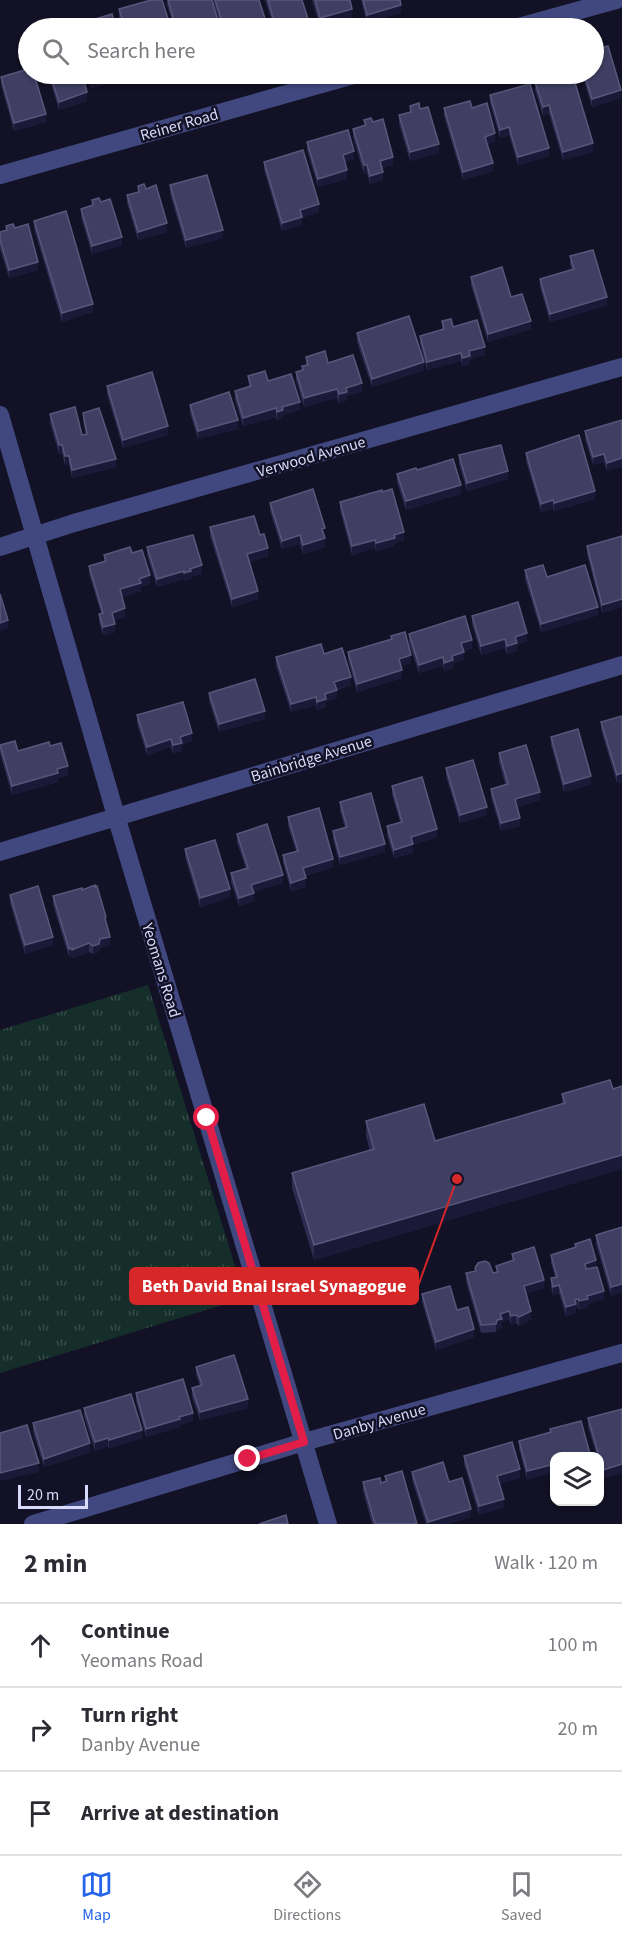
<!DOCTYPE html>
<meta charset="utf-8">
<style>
:root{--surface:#fff;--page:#f7f7f7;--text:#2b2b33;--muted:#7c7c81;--line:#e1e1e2;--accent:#2563eb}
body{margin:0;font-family:"Source Sans 3",sans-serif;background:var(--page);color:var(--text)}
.controls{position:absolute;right:18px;bottom:18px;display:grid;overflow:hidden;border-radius:12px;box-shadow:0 2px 4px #0004}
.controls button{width:54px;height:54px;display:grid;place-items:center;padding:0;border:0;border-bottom:2px solid var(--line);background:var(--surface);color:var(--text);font:30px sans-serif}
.scale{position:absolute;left:18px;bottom:15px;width:70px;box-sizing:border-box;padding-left:6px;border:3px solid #d8dafb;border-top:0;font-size:16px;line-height:21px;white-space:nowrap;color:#d8dafb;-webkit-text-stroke:4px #121125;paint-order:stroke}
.stop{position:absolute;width:18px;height:18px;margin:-14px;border:4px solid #e11d48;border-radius:50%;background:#fff}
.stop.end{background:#e11d48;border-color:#fff;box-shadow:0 2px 6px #0008}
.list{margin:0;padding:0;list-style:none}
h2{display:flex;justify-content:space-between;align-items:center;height:78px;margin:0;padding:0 24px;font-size:26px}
h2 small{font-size:20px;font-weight:400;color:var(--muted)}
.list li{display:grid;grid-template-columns:39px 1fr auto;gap:18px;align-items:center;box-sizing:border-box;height:84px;padding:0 24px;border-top:2px solid var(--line)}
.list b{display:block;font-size:22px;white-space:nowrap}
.list p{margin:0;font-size:20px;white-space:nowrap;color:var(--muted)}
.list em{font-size:20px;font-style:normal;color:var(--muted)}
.icon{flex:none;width:33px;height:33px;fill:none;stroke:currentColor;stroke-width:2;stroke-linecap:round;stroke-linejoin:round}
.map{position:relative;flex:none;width:622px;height:1524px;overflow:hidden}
.search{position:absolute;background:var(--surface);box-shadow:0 2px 4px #0004;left:18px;right:18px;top:18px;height:66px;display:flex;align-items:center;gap:15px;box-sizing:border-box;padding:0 21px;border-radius:33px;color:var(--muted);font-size:22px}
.sheet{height:330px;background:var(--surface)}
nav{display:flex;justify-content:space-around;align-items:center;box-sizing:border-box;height:84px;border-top:2px solid var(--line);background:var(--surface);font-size:16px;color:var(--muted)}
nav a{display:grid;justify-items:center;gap:3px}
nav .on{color:var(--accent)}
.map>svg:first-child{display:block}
.grass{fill:url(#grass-tufts)}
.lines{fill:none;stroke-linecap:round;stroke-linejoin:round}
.minor{stroke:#41487f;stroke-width:18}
.wall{fill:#2e2c51}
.shaded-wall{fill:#1b1938}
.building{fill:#403f63;stroke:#58577b;stroke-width:1.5}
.route{stroke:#e11d48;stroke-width:8}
.labels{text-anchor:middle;stroke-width:5;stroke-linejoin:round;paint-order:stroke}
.street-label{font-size:16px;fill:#d8dafb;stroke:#121125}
.leader{fill:none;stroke:#d62828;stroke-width:2}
.callout-dot{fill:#d62828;stroke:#121125;stroke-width:2}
.callout{fill:#d62828;stroke:#d62828;stroke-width:2}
.callout-label{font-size:18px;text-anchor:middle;font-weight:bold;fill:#fff}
</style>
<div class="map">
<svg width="622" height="1524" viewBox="0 0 622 1524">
<defs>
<pattern id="grass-tufts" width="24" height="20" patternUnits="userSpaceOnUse" patternTransform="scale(1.5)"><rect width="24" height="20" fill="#152e29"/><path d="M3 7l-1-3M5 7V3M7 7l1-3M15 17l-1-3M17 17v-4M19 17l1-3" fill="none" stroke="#364c49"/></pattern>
</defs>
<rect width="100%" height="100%" fill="#121125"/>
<!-- grass -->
<path class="grass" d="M148,985L245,1298L0,1373V1030Z"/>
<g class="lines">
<!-- minor -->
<g class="minor">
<path d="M515,28L616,0"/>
<path d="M0,175L357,74"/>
<path d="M0,415L116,816L328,1524"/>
<path d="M0,547L74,523L622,367"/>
<path d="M0,852L622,665"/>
<path d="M33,1524L304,1442L622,1353"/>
</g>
</g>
<!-- wall -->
<g class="wall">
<path d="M167,0H212L220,28H174L167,5Z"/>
<path d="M213,0H259L268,28H221Z"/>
<path d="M265,0H302L309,28H274Z"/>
<path d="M312,0H350L352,17L320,27Z"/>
<path d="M361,0H400L401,13L367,23Z"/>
<path d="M119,9L171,28H122L119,18Z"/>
<path d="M48,74H82L87,101L59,110Z"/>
<path d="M87,74H128V77L92,88Z"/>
<path d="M582,74H594L621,98L592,107Z"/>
<path d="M1,77L46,122L14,131L1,85Z"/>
<path d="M559,80L593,152L563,160L549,114L543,116L535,90V82Z"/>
<path d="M490,95L549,156L518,165L509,135L500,138L490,103Z"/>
<path d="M410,106L420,109L439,153L410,161L399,124V115L410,112Z"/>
<path d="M444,108H472L495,142L487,144L493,171L463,180L444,116Z"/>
<path d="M364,120L373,122L393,165L382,168L383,180L370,184L367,173L364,174L353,137V129L364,126Z"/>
<path d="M307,142L354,159L345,162L347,179L318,187L307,150Z"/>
<path d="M264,162L319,212L302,218V225L282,231L264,170Z"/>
<path d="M170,185L223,238L186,248L170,194Z"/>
<path d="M138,186L146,189L167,232L138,240L127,203V195L138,192Z"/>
<path d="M92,200L122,245L92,254L81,217V209L92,206Z"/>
<path d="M34,221L93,312L62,322L34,229Z"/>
<path d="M6,226L15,228L38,270L9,278L0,249V232L6,230Z"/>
<path d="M570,256L607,305L550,322L540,287V279L572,269L570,265Z"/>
<path d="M471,277L531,329L488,342L471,285Z"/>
<path d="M442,321L453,327L485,355L470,359V364L462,366L461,361L427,370L420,344V336L442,330Z"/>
<path d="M357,333L424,370L372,387L357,342Z"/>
<path d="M306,357L328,363L362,392L347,396V400L339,403L337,398L304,407L296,380V372L302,370V366H306Z"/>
<path d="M248,376L268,381L300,410L283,415V418L277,420L276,417L243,426L235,400V391L249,387Z"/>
<path d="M107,386L168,435L123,448L107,394Z"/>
<path d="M190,405L238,429L198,439L190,413Z"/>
<path d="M83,413L116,467L72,478L69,464L65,465L62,453L59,454L50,423V414L82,435H86L83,421Z"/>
<path d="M622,420L607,471L604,462L593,465L585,439V431Z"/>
<path d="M526,453L595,499L554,511L553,508L541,512L526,461Z"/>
<path d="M459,455L508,479L467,491L459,464Z"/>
<path d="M417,470L461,494L406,510L397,482V474Z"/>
<path d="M340,502L404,540L395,543V546L376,551L375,548L352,555L340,510Z"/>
<path d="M270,503L325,536V547L303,554L300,544L282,549L270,511Z"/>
<path d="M210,527L260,535L268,556L249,562L258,599L232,607L210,536Z"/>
<path d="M622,536V607L602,613L587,554V546Z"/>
<path d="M147,547L202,574L191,577V579L184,581V579L157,587L147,555Z"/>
<path d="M132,553L150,584L141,587V591L122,597L125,617L114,620L115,632L103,635L99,622V614L101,613L89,574V566L104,561V555Z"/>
<path d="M525,570L547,577L598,615L541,632L525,579Z"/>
<path d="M472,616L527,641L517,645V651L507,654L505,648L481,655L472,624Z"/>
<path d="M409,634L472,648L464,651V660L453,663V668L444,671L443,666L419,673L409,643Z"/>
<path d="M391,636L411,663L401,666L402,678L357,692L348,660V652L391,640Z"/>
<path d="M324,654L351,685L337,690V698L326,702V707L317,710L316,705L291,712L276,666V657Z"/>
<path d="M209,693L265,719L219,732L209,701Z"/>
<path d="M137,715L192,741L182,745V751L173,753L171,747L147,755L137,724Z"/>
<path d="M622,716V782L617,783L601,730V722Z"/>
<path d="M551,737L591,784L564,792L551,745Z"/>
<path d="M0,745L18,751L50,746L68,775L58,778V782L12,795L0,753Z"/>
<path d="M499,753L540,800L517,807L520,826L501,831L491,797V789L505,784L499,762Z"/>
<path d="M446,768L487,815L460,823L446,776Z"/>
<path d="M392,786L437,837L413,845V853L394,858L387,835V826L400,822L392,795Z"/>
<path d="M340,802L385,852L340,865L333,839V831L345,828L340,811Z"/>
<path d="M288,817L333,867L305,876L306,887L291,891L283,863V855L296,851L288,826Z"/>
<path d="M237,834L283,883L253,892L254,901L239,906L231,882V873L246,869L237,842Z"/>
<path d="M185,849L230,897L200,907L185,857Z"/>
<path d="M82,890L106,924L110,945L100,948L99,952L93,954L89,952L72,958V956L69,957L53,905V896Z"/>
<path d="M10,895L53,945L25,954L10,903Z"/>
<path d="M622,1086V1169L314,1260L292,1188V1173L370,1151L366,1136V1121L435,1141L562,1104V1094L613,1089Z"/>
<path d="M622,1227V1292L611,1296L596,1244V1235Z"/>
<path d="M575,1244L596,1267L604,1299L588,1304V1307L579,1310L578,1307L576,1308V1313L566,1316L559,1293L553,1295L551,1287V1278L555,1277L551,1263V1255L575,1247Z"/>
<path d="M512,1254L544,1288L526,1293L531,1319L519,1326L516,1323L511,1325L509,1319L502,1322V1328L497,1329L496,1332L481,1333L466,1282V1273L475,1271V1268L493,1273L496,1272V1266L512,1261Z"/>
<path d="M422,1294L457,1310L474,1337L436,1350L422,1302Z"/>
<path d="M196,1367L248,1408L200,1420L192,1397V1388L200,1386L196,1375Z"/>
<path d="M136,1393L193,1421L180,1425V1427L146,1437L136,1401Z"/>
<path d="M84,1408L142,1438L109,1448L108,1446L95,1451L84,1416Z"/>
<path d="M622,1409V1473L603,1478L600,1466V1456H597L588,1427V1418Z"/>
<path d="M33,1423L90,1452L44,1467L33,1432Z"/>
<path d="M550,1429L590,1456H555V1472L527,1479L519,1449V1441L550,1433Z"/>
<path d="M464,1456L520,1478L499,1484L504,1507L479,1515L464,1464Z"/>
<path d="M412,1472L449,1482L471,1517L448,1524H426L412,1480Z"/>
<path d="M385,1476L417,1524H372L363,1491V1482L381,1483L385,1482Z"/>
</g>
<!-- shaded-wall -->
<g class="shaded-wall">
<path d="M401,5V13L367,23V15Z"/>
<path d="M352,9V17L320,27V18Z"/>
<path d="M309,22V28H286Z"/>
<path d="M111,74H128V77L92,88V79Z"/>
<path d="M137,74H149L137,77Z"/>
<path d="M621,90V98L592,107V99Z"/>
<path d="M87,92V101L59,110V102Z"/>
<path d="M549,105V114L543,116V107Z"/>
<path d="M46,114V122L14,131V123Z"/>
<path d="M509,127V135L500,138V130Z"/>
<path d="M495,133V142L485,145V137Z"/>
<path d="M593,143V152L563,160V152Z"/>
<path d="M439,144V153L410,161V152Z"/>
<path d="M549,148V156L518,165V157Z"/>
<path d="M354,151V159L343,163V155Z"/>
<path d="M393,157V165L380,169V161Z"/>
<path d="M493,163V171L463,180V172Z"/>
<path d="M364,165H367V173L364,174Z"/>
<path d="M347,170V179L318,187V179Z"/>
<path d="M383,172V180L370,184V176Z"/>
<path d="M319,204V212L302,218V225L282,231V223L300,210Z"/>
<path d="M167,223V232L138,240V232Z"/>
<path d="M223,230V238L186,248V240Z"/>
<path d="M122,237V245L92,254V246Z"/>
<path d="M38,262V270L9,278V270Z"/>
<path d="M607,297V305L550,322V314Z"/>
<path d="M93,304V312L62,322V313Z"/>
<path d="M531,321V329L488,342V334Z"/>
<path d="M485,347V355L470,359V364L462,366V358L469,351Z"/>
<path d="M461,353V361L427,370V362Z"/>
<path d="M424,362V370L372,387V379Z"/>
<path d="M362,383V392L347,396V400L339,403V394L346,388Z"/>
<path d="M337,389V398L304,407V398Z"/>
<path d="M300,402V410L283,415V418L277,420V412L282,407Z"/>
<path d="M276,408V417L243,426V418Z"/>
<path d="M238,420V429L198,439V431Z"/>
<path d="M168,426V435L123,448V440Z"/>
<path d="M59,445H62V453L59,454Z"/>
<path d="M604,454V462L593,465V457Z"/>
<path d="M65,456H69V464L65,465Z"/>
<path d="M622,458V467L607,471V463Z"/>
<path d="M116,459V467L72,478V470Z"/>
<path d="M508,471V479L467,491V483Z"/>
<path d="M461,485V494L406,510V501Z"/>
<path d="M595,491V499L554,511V503Z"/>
<path d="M553,500V508L541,512V504Z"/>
<path d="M404,532V540L395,543V546L376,551V543L394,535Z"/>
<path d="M300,535V544L282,549V541Z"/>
<path d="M325,538V547L303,554V545Z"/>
<path d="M375,540V548L352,555V546Z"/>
<path d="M268,548V556L247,563V554Z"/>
<path d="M202,565V574L191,577V579L184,581V573L190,569Z"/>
<path d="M184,571V579L157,587V579Z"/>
<path d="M150,575V584L141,587V591L120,598V589L139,579Z"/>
<path d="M258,591V599L232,607V599Z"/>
<path d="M622,599V607L602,613V605Z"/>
<path d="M598,607V615L541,632V624Z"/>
<path d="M125,608V617L112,621V613Z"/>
<path d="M8,620V629L0,631V623Z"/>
<path d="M115,624V632L103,635V627Z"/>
<path d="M527,633V641L517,645V651L507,654V646L515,637Z"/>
<path d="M505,639V648L481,655V646Z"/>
<path d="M472,640V648L461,652V643Z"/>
<path d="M464,652V660L453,663V668L444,671V663L452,656Z"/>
<path d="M411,655V663L399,667V659Z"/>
<path d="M443,657V666L419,673V665Z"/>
<path d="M402,670V678L357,692V684Z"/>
<path d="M351,677V685L334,690V682Z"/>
<path d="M337,690V698L326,702V707L317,710V702L325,694Z"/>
<path d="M316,697V705L291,712V704Z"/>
<path d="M265,711V719L219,732V724Z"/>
<path d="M192,733V741L182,745V751L173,753V745L180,737Z"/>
<path d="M171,739V747L147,755V747Z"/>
<path d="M68,766V775L58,778V782L12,795V786L57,769Z"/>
<path d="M622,773V782L617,783V775Z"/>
<path d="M591,776V784L564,792V784Z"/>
<path d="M540,792V800L515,807V799Z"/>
<path d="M487,807V815L460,823V815Z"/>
<path d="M520,818V826L501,831V823Z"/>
<path d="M437,829V837L413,845V853L394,858V850L411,837Z"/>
<path d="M385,844V852L340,865V857Z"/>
<path d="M333,859V867L303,876V868Z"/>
<path d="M283,875V883L251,893V885Z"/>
<path d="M306,878V887L291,891V883Z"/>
<path d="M230,889V897L200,907V898Z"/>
<path d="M254,893V901L239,906V898Z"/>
<path d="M53,937V945L25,954V945Z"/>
<path d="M110,937V945L100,948L99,952L93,954V946L100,939Z"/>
<path d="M89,943V952L72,958V950Z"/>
<path d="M72,948V956L69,957V949Z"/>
<path d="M622,1155V1169L314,1260V1245Z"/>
<path d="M596,1260V1268L585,1272V1264Z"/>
<path d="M544,1280V1288L524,1294V1286Z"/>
<path d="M622,1284V1292L611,1296V1287Z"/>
<path d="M559,1285V1293L553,1295V1287Z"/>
<path d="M604,1291V1299L588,1304V1307L579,1310V1301L587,1296Z"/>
<path d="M578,1299V1307L576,1308V1313L566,1316V1307L575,1300Z"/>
<path d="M509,1311V1319L502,1322V1328L497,1329L496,1332V1324L500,1314Z"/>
<path d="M531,1311V1319L519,1326V1317Z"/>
<path d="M516,1315V1323L511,1325V1316Z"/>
<path d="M474,1329V1337L436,1350V1342Z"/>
<path d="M248,1399V1408L200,1420V1412Z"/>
<path d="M193,1413V1421L180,1425V1427L146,1437V1429Z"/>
<path d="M142,1430V1438L109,1448V1440Z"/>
<path d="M108,1438V1446L95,1451V1442Z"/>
<path d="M90,1443V1452L44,1467V1459Z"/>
<path d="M39,1463V1472L0,1481V1473Z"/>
<path d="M555,1464V1472L527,1479V1471Z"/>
<path d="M622,1464V1473L603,1478V1470Z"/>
<path d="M520,1469V1478L497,1485V1476Z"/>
<path d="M504,1499V1507L479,1515V1506Z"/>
<path d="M471,1509V1517L448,1524H428V1522Z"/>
</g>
<!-- building -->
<g class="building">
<path d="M151,0H162L171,28H125L119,9Z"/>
<path d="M168,0H212L220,28H176Z"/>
<path d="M215,0H259L268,28H224Z"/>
<path d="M268,0H302L309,22L286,28H276Z"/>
<path d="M315,0H350L352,9L320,18Z"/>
<path d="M363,0H400L401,5L367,15Z"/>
<path d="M112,14L116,28H77L75,25Z"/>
<path d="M608,46L621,90L592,99L584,74H594V50Z"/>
<path d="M28,69V74H34L46,114L14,123L1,77Z"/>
<path d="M50,74H82L87,92L59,102Z"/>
<path d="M90,74H111L92,79Z"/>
<path d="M558,75L559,80L573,76L593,143L563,152L549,105L543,107L535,82Z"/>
<path d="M530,84L549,148L518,157L509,127L500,130L490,95Z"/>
<path d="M470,101L472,108L487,103L495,133L485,137L493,163L463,172L444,108Z"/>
<path d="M419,103L420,109L428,107L439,144L410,152L399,115L411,112L410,106Z"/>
<path d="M371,118L373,122L383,119L393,157L380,161L383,172L370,176L367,165H364L353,129L366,125L364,120Z"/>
<path d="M348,130L354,151L343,155L347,170L318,179L307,142Z"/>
<path d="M303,150L319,204L300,210L302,217L282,223L264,162Z"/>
<path d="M207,175L223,230L186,240L170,185Z"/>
<path d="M144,184L146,189L156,185L167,223L138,232L127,195L139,192L138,186Z"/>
<path d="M99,198L101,202L110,199L122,237L92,246L81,209L93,205L92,200Z"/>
<path d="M66,211L93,304L62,313L34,221Z"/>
<path d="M13,224L15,228L28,224L38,262L9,270L0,240V232L7,230L6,226Z"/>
<path d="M593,250L607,297L550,314L540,279L574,269L570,256Z"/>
<path d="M502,267L511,297L522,294L531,321L488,334L471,277Z"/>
<path d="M409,316L424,362L372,379L357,333Z"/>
<path d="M451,319L453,327L477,320L485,347L469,351L470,356L462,358L461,353L427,362L420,336L444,329L442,321Z"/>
<path d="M325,351L328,363L353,355L362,383L346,388L347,392L339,394L337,389L304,398L296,372L303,370L302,366L308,365L306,357Z"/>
<path d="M265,371L268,381L291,374L300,402L282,407L283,410L277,412L276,408L243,418L235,391L251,386L248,376Z"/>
<path d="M152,372L168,426L123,440L107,386Z"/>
<path d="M229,392L238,420L198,431L190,405Z"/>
<path d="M75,407L82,435L87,434L83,413L99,408L116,459L72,470L69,456H65L62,445H59L50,414Z"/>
<path d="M622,420V458L607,463L604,454L593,457L585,431Z"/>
<path d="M579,435L595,491L554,503L553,500L541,504L526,453Z"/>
<path d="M501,445L508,471L467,483L459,455Z"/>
<path d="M453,459L461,485L406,501L397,474L416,468L417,470Z"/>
<path d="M313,489L325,528L322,529L325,538L303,545L300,535L282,541L270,503Z"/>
<path d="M392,489L404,532L394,535L395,538L376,543L375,540L352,546L340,502L382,490V492Z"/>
<path d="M254,516L260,535L264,534L268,548L247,554L258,591L232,599L210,527Z"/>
<path d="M193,535L202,565L190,569L191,571L184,573V571L157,579L147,547Z"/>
<path d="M622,536V599L602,605L587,546Z"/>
<path d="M130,547L132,553L142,550L150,575L139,579L141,583L120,589L125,608L112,613L115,624L103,627L99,614L103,613L89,566L106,561L104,555Z"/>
<path d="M543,565L547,577L585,565L598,607L541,624L525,570Z"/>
<path d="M0,594L8,620L0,623Z"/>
<path d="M518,602L527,633L515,637L517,643L507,646L505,639L481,646L472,616Z"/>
<path d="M465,616L472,640L461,643L464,652L452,656L453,660L444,663L443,657L419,665L409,634Z"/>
<path d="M405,632L411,655L399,659L402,670L357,684L348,652L392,639L391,636Z"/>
<path d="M321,644L324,654L342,648L351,677L334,682L337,690L325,694L326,699L317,702L316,697L291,704L276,657Z"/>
<path d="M255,679L265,711L219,724L209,693Z"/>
<path d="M183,702L192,733L180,737L182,743L173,745L171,739L147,747L137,715Z"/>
<path d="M622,716V773L617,775L601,722Z"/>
<path d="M578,729L591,776L564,784L551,737Z"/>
<path d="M15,741L18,751L49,742L50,746L61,743L68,766L57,769L58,773L12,786L0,745Z"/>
<path d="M526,745L540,792L515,799L520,818L501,823L491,789L508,784L499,753Z"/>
<path d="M473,760L487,807L460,815L446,768Z"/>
<path d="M422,777L437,829L411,837L413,844L394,850L387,826L402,822L392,786Z"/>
<path d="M371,793L385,844L340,857L333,831L347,827L340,802Z"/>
<path d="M319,808L333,859L303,868L306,878L291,883L283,855L298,851L288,817Z"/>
<path d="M267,824L283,875L251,885L254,893L239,898L231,873L248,868L237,834Z"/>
<path d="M215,840L230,889L200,898L185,849Z"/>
<path d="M95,885V887L97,886L106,917L105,918L110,937L100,939L99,944L93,946L89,943L72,950V948L69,949L53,896L82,888V890Z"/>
<path d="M38,886L53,937L25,945L10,895Z"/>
<path d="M610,1080L613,1089L622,1086V1155L314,1245L292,1173L374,1149L366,1121L424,1104L435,1141L565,1103L562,1094Z"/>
<path d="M622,1227V1284L611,1287L596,1235Z"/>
<path d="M590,1239L596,1260L585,1264L586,1269L597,1267L604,1291L587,1296L588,1299L579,1301L578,1299L575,1300L576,1304L566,1307L559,1285L553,1287L551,1278L557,1277L551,1255L576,1247L575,1244Z"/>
<path d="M534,1247L544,1280L524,1286L531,1311L519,1317L516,1315L511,1316L509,1311L500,1314L502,1319L497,1320L496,1324L481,1325L466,1273L476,1271L475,1268L478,1263L485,1261L489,1263L493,1273L498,1272L496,1266L514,1260L512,1254Z"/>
<path d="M450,1286L457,1310L468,1307L474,1329L436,1342L422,1294Z"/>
<path d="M234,1355L248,1399L200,1412L192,1388L202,1385L196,1367Z"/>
<path d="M183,1379L193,1413L179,1417L180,1419L146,1429L136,1393Z"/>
<path d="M131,1394L142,1430L109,1440L108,1438L95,1442L84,1408Z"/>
<path d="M622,1409V1464L603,1470L588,1418Z"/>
<path d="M80,1410L90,1443L44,1459L33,1423Z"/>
<path d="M581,1421L590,1454L581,1456H555V1464L527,1471L519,1441L551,1432L550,1429Z"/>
<path d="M27,1425L39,1463L0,1473V1433Z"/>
<path d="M512,1442L520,1469L497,1476L504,1499L479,1506L464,1456Z"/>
<path d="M443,1462L449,1482L462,1478L471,1509L428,1522L412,1472Z"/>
<path d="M402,1471L417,1524H375L363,1482L380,1478L381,1483L387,1481L385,1476Z"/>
<path d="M286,1515L288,1524H259Z"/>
</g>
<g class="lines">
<!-- route -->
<path class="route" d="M207,1118L304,1442L248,1459"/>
</g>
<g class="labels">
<!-- street labels -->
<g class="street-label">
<text transform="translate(179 124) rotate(-16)" y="6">Reiner Road</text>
<text transform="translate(311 456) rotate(-16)" y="6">Verwood Avenue</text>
<text transform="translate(311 758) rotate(-17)" y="6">Bainbridge Avenue</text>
<text transform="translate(162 970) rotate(73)" y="6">Yeomans Road</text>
<text transform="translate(379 1421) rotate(-16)" y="6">Danby Avenue</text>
</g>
</g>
<!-- callouts -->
<path class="leader" d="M457 1179L418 1286"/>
<circle class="callout-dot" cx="457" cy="1179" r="6"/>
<rect class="callout" x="130" y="1268" width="288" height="36" rx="6"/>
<g class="callout-label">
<text x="274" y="1292">Beth David Bnai Israel Synagogue</text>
</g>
</svg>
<div class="controls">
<button><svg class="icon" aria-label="layers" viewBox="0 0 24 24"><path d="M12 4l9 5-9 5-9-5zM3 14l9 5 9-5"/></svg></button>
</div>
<div class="scale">20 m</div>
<div class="stop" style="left:207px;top:1118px"></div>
<div class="stop end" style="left:248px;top:1459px"></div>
<div class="search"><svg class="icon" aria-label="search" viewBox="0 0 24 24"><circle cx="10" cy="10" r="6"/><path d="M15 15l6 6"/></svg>Search here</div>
</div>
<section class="sheet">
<h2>2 min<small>Walk · 120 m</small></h2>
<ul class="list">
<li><svg class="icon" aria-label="ahead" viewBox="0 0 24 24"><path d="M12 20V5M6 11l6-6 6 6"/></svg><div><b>Continue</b><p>Yeomans Road</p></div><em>100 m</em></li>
<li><svg class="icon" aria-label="right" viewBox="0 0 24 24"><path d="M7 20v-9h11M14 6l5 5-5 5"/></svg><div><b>Turn right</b><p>Danby Avenue</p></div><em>20 m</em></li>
<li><svg class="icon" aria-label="arrive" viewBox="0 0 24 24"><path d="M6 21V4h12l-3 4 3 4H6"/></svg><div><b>Arrive at destination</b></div></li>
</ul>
</section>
<nav>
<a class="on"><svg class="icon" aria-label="map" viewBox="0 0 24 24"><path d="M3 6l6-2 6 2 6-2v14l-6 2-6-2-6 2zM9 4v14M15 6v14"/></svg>Map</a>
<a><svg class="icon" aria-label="directions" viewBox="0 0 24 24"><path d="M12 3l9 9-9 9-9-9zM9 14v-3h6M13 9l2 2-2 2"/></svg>Directions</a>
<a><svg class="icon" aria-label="saved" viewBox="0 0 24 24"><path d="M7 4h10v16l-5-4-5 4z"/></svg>Saved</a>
</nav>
